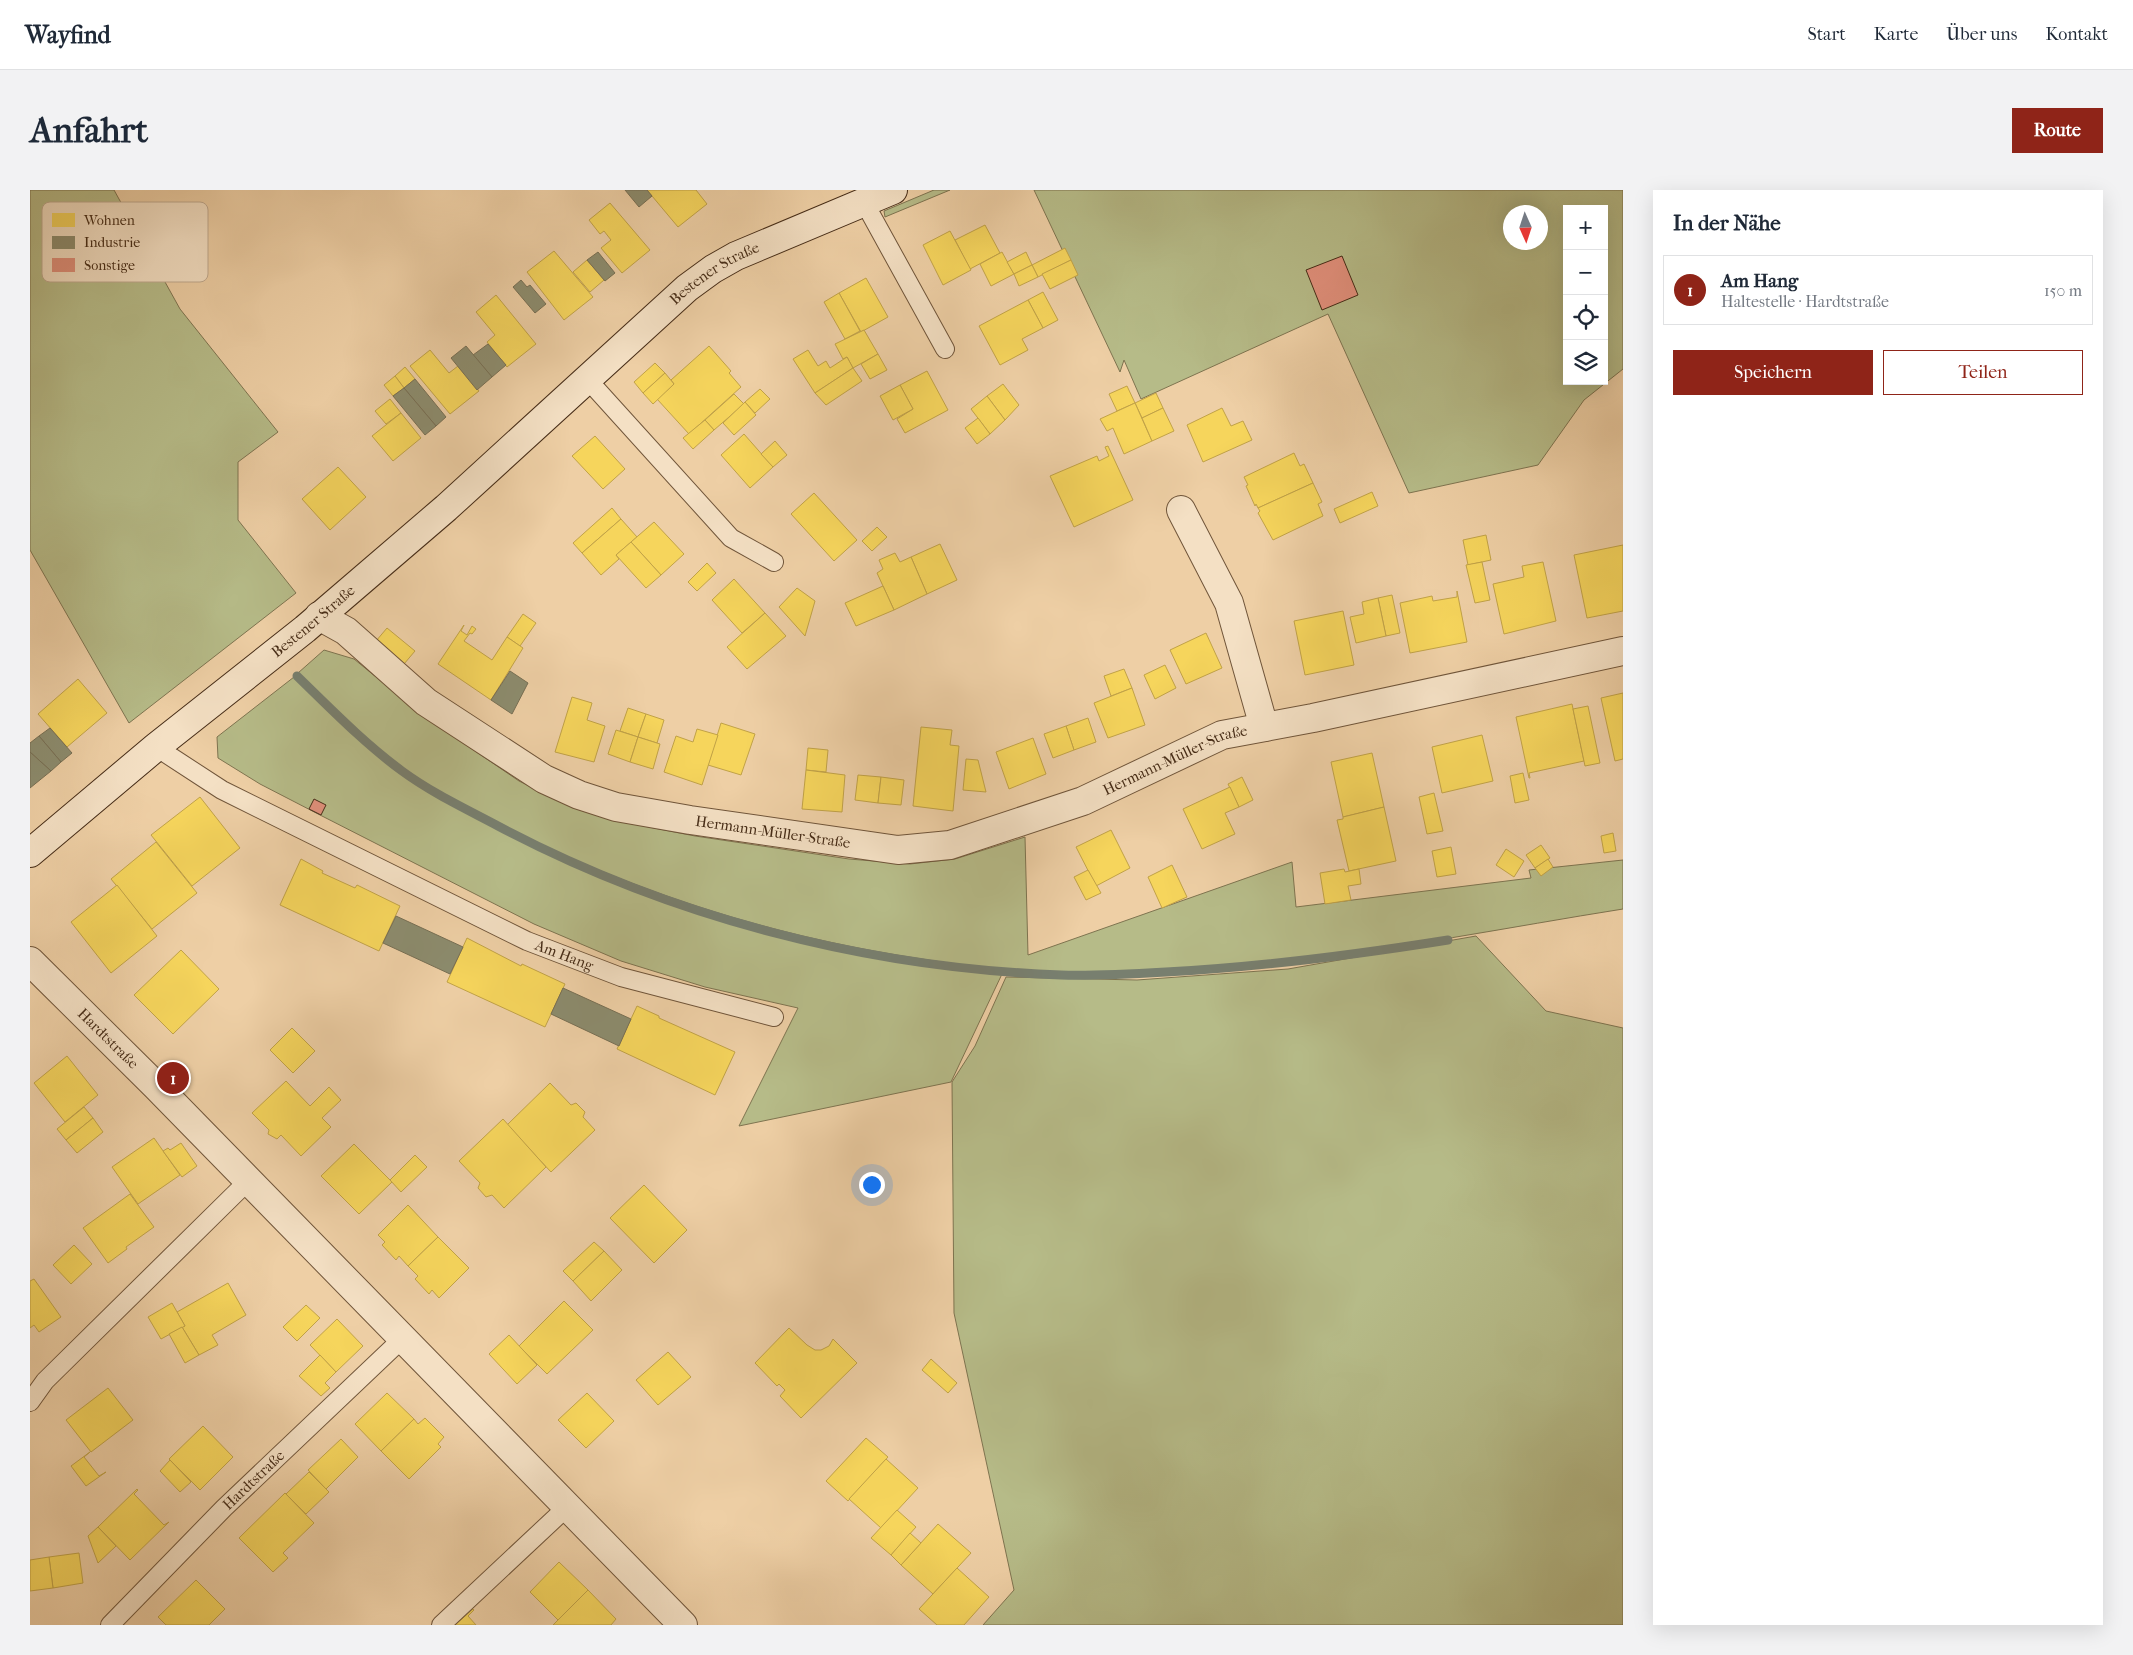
<!DOCTYPE html>
<html lang="de">
<meta charset="utf-8">
<style>
:root{--surface:#fff;--page:#f2f2f3;--text:#1f2937;--muted:#747a83;--line:#e0e1e3;--accent:#8f2418}
body{margin:0;font-family:"IM FELL French Canon",serif;background:var(--page);color:var(--text)}
.controls{position:absolute;right:15px;top:15px;display:grid;overflow:hidden;border-radius:0px;box-shadow:0 5px 20px #0002}
.controls button{width:45px;height:45px;display:grid;place-items:center;padding:0;border:0;border-bottom:1px solid var(--line);background:var(--surface);color:var(--text);font:25px sans-serif}
.compass{position:absolute;left:1473px;top:15px;width:45px;height:45px;border-radius:50%;background:var(--surface);box-shadow:0 5px 20px #0002;rotate:177deg}
.you{position:absolute;left:841px;top:994px;width:18px;height:18px;margin:-12px;border:4px solid #fff;border-radius:50%;background:#1a73e8;box-shadow:0 0 0 8px #1a73e833}
.badge{display:grid;place-items:center;width:32px;height:32px;border-radius:50%;background:var(--accent);color:#fff;font-size:16px;font-weight:700}
.pin{position:absolute;translate:-50% -50%;border:2px solid #fff;box-shadow:0 1px 5px #0006}
.list{margin:0;padding:0;list-style:none}
h2{display:flex;justify-content:space-between;align-items:center;height:65px;margin:0;padding:0 20px;font-size:21px}
h2 small{font-size:16px;font-weight:400;color:var(--muted)}
.list li{display:grid;grid-template-columns:32px 1fr auto;gap:15px;align-items:center;box-sizing:border-box;height:70px;margin:0 10px 10px;padding:0 10px;border:1px solid var(--line);border-radius:0px}
.list b{display:block;font-size:19px;white-space:nowrap}
.list p{margin:0;font-size:16px;white-space:nowrap;color:var(--muted)}
.list em{font-size:16px;font-style:normal;color:var(--muted)}
.actions{display:flex;gap:10px;padding:15px 20px}
.actions a{flex:1;padding:11px 0;border:1px solid var(--accent);border-radius:0px;text-align:center;font-size:18px;color:var(--accent)}
.actions .main{background:var(--accent);color:#fff}
.icon{flex:none;width:28px;height:28px;fill:none;stroke:currentColor;stroke-width:2;stroke-linecap:round;stroke-linejoin:round}
.map{position:relative;flex:none;width:1593px;height:1435px;overflow:hidden;border-radius:0px}
header{display:flex;align-items:center;gap:30px;box-sizing:border-box;height:70px;padding:0 25px;background:var(--surface);border-bottom:1px solid var(--line)}
header strong{font-size:24px}
nav{display:flex;gap:28px;margin-inline-start:auto;font-size:18px}
.intro{display:flex;align-items:center;justify-content:space-between;box-sizing:border-box;height:120px;padding:0 30px}
h1{margin:0;font-size:35px}
.button{padding:12px 22px;border-radius:0px;background:var(--accent);color:#fff;font-size:18px;font-weight:700}
main{display:flex;gap:30px;padding:0 30px}
aside{flex:1;background:var(--surface);border-radius:0px;box-shadow:0 5px 20px #0002}
.map>svg:first-child{display:block}
.green{fill:#b6bb88;stroke:#7e7450;fill-rule:evenodd}
.homes{fill:#f6d55c;stroke:#c1a247}
.industry{fill:#8c8c6e;stroke:#776f54}
.lines{fill:none;stroke-linecap:round;stroke-linejoin:round}
.stream{stroke:#787f6f;stroke-width:9}
.building{fill:#e1907c;stroke:#462c17}
.lane-casing{stroke:#70553a;stroke-width:20}
.street-casing{stroke:#70553a;stroke-width:30}
.secondary-casing{stroke:#462c17;stroke-width:30}
.lane{stroke:#f4e0c4;stroke-width:18}
.street{stroke:#f4e0c4;stroke-width:28}
.secondary{stroke:#f4e0c4;stroke-width:28}
.labels{text-anchor:middle;stroke-width:5;stroke-linejoin:round;paint-order:stroke}
.street-label{font-size:15px;fill:#462c17;stroke:#f4e0c4}
.key{fill:#f4e0c4;stroke:#c0aa90;stroke-width:1}
.key-label{font-size:14px;fill:#462c17}
</style>
<header>
<strong>Wayfind</strong>
<nav><a>Start</a><a>Karte</a><a>Über uns</a><a>Kontakt</a></nav>
</header>
<div class="intro"><h1>Anfahrt</h1><a class="button">Route</a></div>
<main>
<div class="map">
<svg width="1593" height="1435" viewBox="0 0 1593 1435">
<rect width="100%" height="100%" fill="#eecfa5"/>
<filter id="stains"><feTurbulence type="fractalNoise" baseFrequency=".004" numOctaves="4"/><feColorMatrix values="0 0 0 0 .2 0 0 0 0 .09 0 0 0 0 .02 0 0 0 .5 -.17"/></filter>
<radialGradient id="worn" r=".72"><stop offset=".6" stop-color="#630" stop-opacity="0"/><stop offset="1" stop-color="#630" stop-opacity=".3"/></radialGradient>
<!-- green -->
<g class="green">
<path d="M0,0H84L150,119L248,242L208,272V330L266,403L99,533L0,360Z"/>
<path d="M904,0H920L855,27L854,21Z"/>
<path d="M1004,0H1593V179L1554,210L1508,275L1379,303L1298,124L1111,209L1094,170L1090,182ZM1537,19H1574V191H1537ZM1480,22H1510V52H1480Z"/>
<path d="M294,460L324,469L394,526L489,591L534,613L578,629L665,646L819,669L880,674L925,669L995,647L998,765L1262,672L1266,717L1501,688L1499,680L1593,670V719C1479,737 1366,760 1251,771C1211,775 1171,777 1131,779C1089,782 1046,784 1004,782C967,780 929,775 892,769C765,750 644,715 527,662C479,640 428,616 384,586C341,556 304,520 268,483Z"/>
<path d="M264,487C300,523 337,559 379,588C414,613 454,632 493,651C526,667 559,683 593,697C714,744 843,770 972,784L921,892L709,936L768,818L675,797L591,771L504,734L292,626L230,594L188,568L187,547Z"/>
<path d="M1446,746L1516,821L1593,838V1435H953L984,1400L924,1123L922,892L945,856L976,787L1107,790L1258,779Z"/>
</g>
<!-- homes -->
<g class="homes">
<path d="M617,0H666L677,14L648,37Z"/>
<path d="M580,13L620,60L592,83L571,58L581,50L574,41L570,44L559,30Z"/>
<path d="M955,35L970,63L940,79L925,50Z"/>
<path d="M920,41L941,80L913,95L893,55Z"/>
<path d="M1035,58L1041,70L1008,87L1002,75Z"/>
<path d="M524,61L563,107L534,130L497,82Z"/>
<path d="M972,62L984,84L961,96L950,74Z"/>
<path d="M996,62L1002,75L984,84L977,72Z"/>
<path d="M557,70L574,90L560,102L543,82Z"/>
<path d="M1041,70L1048,85L1020,99L1012,84Z"/>
<path d="M1002,75L1008,87L989,96L984,84Z"/>
<path d="M836,88L858,127L831,142L809,103Z"/>
<path d="M1013,102L1028,130L1013,138L998,110Z"/>
<path d="M809,103L830,141L815,149L794,112Z"/>
<path d="M466,105L506,154L477,177L457,152L465,145L446,122Z"/>
<path d="M998,110L1013,138L992,149L998,160L970,175L949,136Z"/>
<path d="M834,140L848,164L823,178L817,167L813,169L805,154Z"/>
<path d="M679,156L701,181L699,183L711,197L659,244L627,209L644,194L641,190Z"/>
<path d="M400,160L419,183L428,176L449,201L420,224L380,176Z"/>
<path d="M778,160L788,176L796,171L800,178L817,167L823,178L785,203L763,169Z"/>
<path d="M848,164L857,180L840,189L831,174Z"/>
<path d="M625,173L635,183L613,203L604,192Z"/>
<path d="M375,177L385,189L374,198L365,186Z"/>
<path d="M823,178L832,191L796,215L785,203Z"/>
<path d="M897,181L918,220L875,243L867,229L883,219L870,195Z"/>
<path d="M635,183L644,194L623,214L613,203Z"/>
<path d="M365,186L374,198L363,206L354,195Z"/>
<path d="M973,194L989,215L975,230L957,206Z"/>
<path d="M870,195L883,219L863,230L850,206Z"/>
<path d="M1097,196L1105,213L1087,221L1079,204Z"/>
<path d="M730,199L740,209L725,223L715,212Z"/>
<path d="M1126,203L1133,218L1112,228L1105,213Z"/>
<path d="M704,204L714,214L684,240L675,230Z"/>
<path d="M957,206L975,230L960,244L941,219Z"/>
<path d="M360,209L371,223L356,234L345,221Z"/>
<path d="M715,212L726,225L704,245L693,233Z"/>
<path d="M1105,213L1122,251L1094,264L1083,238L1077,241L1070,229Z"/>
<path d="M1133,218L1144,241L1122,251L1112,228Z"/>
<path d="M1192,218L1201,236L1213,231L1222,250L1173,272L1157,235Z"/>
<path d="M371,223L391,248L363,271L342,246Z"/>
<path d="M948,228L960,244L947,254L935,238Z"/>
<path d="M675,230L684,240L663,259L653,248Z"/>
<path d="M714,244L743,277L720,298L691,265Z"/>
<path d="M565,246L595,279L573,299L542,266Z"/>
<path d="M745,251L757,265L743,277L731,264Z"/>
<path d="M1078,256L1103,310L1044,337L1020,286L1067,266L1069,271L1079,266L1075,257Z"/>
<path d="M1264,263L1270,276L1274,274L1283,293L1228,318L1226,314L1225,316L1216,296L1218,295L1214,287Z"/>
<path d="M308,277L336,307L300,340L272,309Z"/>
<path d="M1283,293L1292,312L1288,314L1293,326L1243,350L1228,323L1230,321L1228,318Z"/>
<path d="M1342,302L1348,316L1310,333L1304,319Z"/>
<path d="M784,303L827,350L804,371L761,324Z"/>
<path d="M582,318L591,329L552,363L543,353Z"/>
<path d="M591,329L607,347L586,365L589,369L571,385L552,363Z"/>
<path d="M624,332L654,364L631,385L601,352Z"/>
<path d="M847,337L857,347L842,361L832,351Z"/>
<path d="M1456,345L1461,370L1438,375L1433,350Z"/>
<path d="M601,352L631,385L616,398L586,365Z"/>
<path d="M910,354L927,390L897,404L881,367Z"/>
<path d="M1593,355V421L1557,428L1544,365Z"/>
<path d="M865,363L870,372L881,367L897,404L864,420L847,383L853,379L849,370Z"/>
<path d="M1452,372L1460,410L1445,413L1436,375Z"/>
<path d="M1513,372L1526,431L1474,444L1463,394L1494,387L1492,376Z"/>
<path d="M677,373L686,383L667,401L658,392Z"/>
<path d="M704,389L735,423L712,443L682,410Z"/>
<path d="M853,396L864,420L826,436L815,413Z"/>
<path d="M767,398L785,411L775,446L749,417Z"/>
<path d="M1427,401L1437,452L1380,463L1370,413L1402,406L1403,411L1427,407Z"/>
<path d="M1362,405L1370,443L1356,446L1348,408Z"/>
<path d="M1348,408L1356,446L1326,453L1320,427L1334,424L1332,412Z"/>
<path d="M1313,421L1324,475L1275,485L1264,431Z"/>
<path d="M735,423L756,446L717,479L697,457Z"/>
<path d="M493,424L506,433L490,456L477,447Z"/>
<path d="M434,435L431,441L437,445L442,436L446,439L442,444L440,443L434,451L462,470L477,447L493,458L461,510L408,474Z"/>
<path d="M357,438L385,461L374,474L346,451Z"/>
<path d="M1176,443L1192,478L1156,494L1140,460Z"/>
<path d="M1135,475L1146,498L1125,509L1114,485Z"/>
<path d="M1094,479L1102,498L1081,506L1074,486Z"/>
<path d="M48,489L77,523L37,557L8,524Z"/>
<path d="M1102,498L1115,535L1078,548L1064,513Z"/>
<path d="M1593,503V569L1585,571L1571,508Z"/>
<path d="M542,507L562,513L557,530L575,536L564,572L525,562Z"/>
<path d="M1542,514L1554,571L1499,583L1500,588H1499L1486,527Z"/>
<path d="M1558,516L1570,573L1555,576L1543,519Z"/>
<path d="M598,518L616,524L608,547L590,541Z"/>
<path d="M616,524L634,530L627,553L608,547Z"/>
<path d="M1058,528L1066,552L1044,560L1036,536Z"/>
<path d="M691,533L725,544L711,585L678,575Z"/>
<path d="M1036,536L1044,560L1023,568L1014,544Z"/>
<path d="M891,537L922,540L920,555L929,556L923,621L883,616Z"/>
<path d="M667,539L688,545L672,595L634,582L646,546L663,552Z"/>
<path d="M586,540L608,547L600,572L578,564Z"/>
<path d="M1452,545L1463,591L1412,603L1402,557Z"/>
<path d="M608,547L630,554L623,579L600,572Z"/>
<path d="M1003,548L1016,584L979,599L966,562Z"/>
<path d="M778,558L798,560L796,582L776,580Z"/>
<path d="M1342,563L1354,617L1313,627L1301,572Z"/>
<path d="M936,569L948,570L956,602L933,600Z"/>
<path d="M776,580L815,585L812,622L772,619Z"/>
<path d="M1493,583L1499,610L1485,613L1480,586Z"/>
<path d="M828,585L851,587L848,613L825,610Z"/>
<path d="M851,587L874,590L871,615L848,613Z"/>
<path d="M1212,587L1223,610L1209,617L1198,594Z"/>
<path d="M1200,597L1209,617L1195,623L1205,644L1172,659L1153,619Z"/>
<path d="M1404,603L1413,641L1397,644L1389,607Z"/>
<path d="M170,607L210,658L162,696L121,645Z"/>
<path d="M1354,617L1366,671L1319,681L1307,630L1313,629V627Z"/>
<path d="M1081,640L1100,678L1066,696L1046,657Z"/>
<path d="M1583,643L1586,661L1574,663L1571,646Z"/>
<path d="M126,652L167,703L122,739L81,689Z"/>
<path d="M1511,655L1520,668L1505,678L1496,665Z"/>
<path d="M1421,657L1426,684L1407,687L1402,661Z"/>
<path d="M1476,659L1494,671L1484,687L1466,675Z"/>
<path d="M271,669L293,681L292,683L325,698L327,695L370,716L349,761L250,715Z"/>
<path d="M1518,669L1523,677L1511,686L1505,678Z"/>
<path d="M1142,675L1157,707L1132,718L1118,687Z"/>
<path d="M1314,679L1315,682L1329,679L1331,694L1318,696L1321,710L1295,714L1290,683Z"/>
<path d="M1058,680L1071,703L1056,710L1044,687Z"/>
<path d="M87,695L127,746L81,783L41,732Z"/>
<path d="M437,748L491,776L492,774L535,794L515,837L417,792Z"/>
<path d="M151,760L189,799L143,844L104,805Z"/>
<path d="M607,816L629,826V828L705,862L685,905L587,859Z"/>
<path d="M262,838L285,861L263,883L240,860Z"/>
<path d="M37,866L68,905L35,932L4,893Z"/>
<path d="M256,891L280,916L299,897L311,910L292,928L301,937L271,966L251,945L247,949L238,944L239,940L222,923Z"/>
<path d="M520,893L541,915L546,913L555,922L553,927L565,940L521,982L477,935Z"/>
<path d="M54,917L63,928L36,950L27,939Z"/>
<path d="M63,928L73,942L47,963L36,950Z"/>
<path d="M473,929L516,977L474,1018L462,1005L456,1007L448,998L450,993L429,971Z"/>
<path d="M124,948L150,985L108,1014L82,977Z"/>
<path d="M151,953L167,976L152,987L133,961L138,958L140,960Z"/>
<path d="M324,954L362,992L329,1024L291,986Z"/>
<path d="M385,965L397,977L371,1002L360,990Z"/>
<path d="M614,995L657,1040L624,1073L580,1028Z"/>
<path d="M100,1004L124,1037L96,1057L97,1059L78,1073L53,1038Z"/>
<path d="M378,1015L408,1047L378,1076L369,1066L366,1070L352,1055L355,1052L348,1045Z"/>
<path d="M408,1047L439,1078L409,1108L402,1100L399,1104L385,1089L388,1086L378,1076Z"/>
<path d="M564,1052L574,1061L543,1091L533,1081Z"/>
<path d="M44,1055L62,1074L41,1094L23,1075Z"/>
<path d="M574,1061L592,1080L561,1111L543,1091Z"/>
<path d="M4,1089L31,1127L9,1142L4,1135L0,1138V1091Z"/>
<path d="M198,1093L216,1125L182,1145L188,1155L169,1165L152,1137L155,1136L147,1122Z"/>
<path d="M534,1111L563,1140L517,1184L489,1156Z"/>
<path d="M142,1113L155,1136L131,1149L118,1127Z"/>
<path d="M276,1115L290,1128L267,1151L253,1137Z"/>
<path d="M307,1129L333,1156L306,1182L280,1155Z"/>
<path d="M152,1137L169,1165L155,1173L139,1144Z"/>
<path d="M759,1138L777,1155L785,1160H791L799,1156L803,1149L827,1173L771,1228L750,1206L755,1200L749,1194L747,1196L725,1173Z"/>
<path d="M479,1145L507,1175L487,1194L459,1164Z"/>
<path d="M638,1162L661,1187L628,1215L606,1190Z"/>
<path d="M290,1165L306,1182L295,1193L300,1198L291,1206L269,1186Z"/>
<path d="M901,1169L927,1193L918,1203L892,1180Z"/>
<path d="M78,1198L103,1230L61,1262L36,1230Z"/>
<path d="M357,1203L384,1229L351,1261L325,1234Z"/>
<path d="M557,1203L584,1231L556,1258L528,1230Z"/>
<path d="M395,1228L414,1247L408,1254L411,1257L379,1289L351,1261L384,1229L388,1234Z"/>
<path d="M173,1236L203,1267L170,1300L139,1269Z"/>
<path d="M836,1248L858,1267L818,1311L796,1291Z"/>
<path d="M311,1249L328,1267L296,1299L278,1280Z"/>
<path d="M60,1262L54,1267L69,1286L76,1282L56,1296L41,1276Z"/>
<path d="M856,1269L888,1298L851,1338L819,1309Z"/>
<path d="M140,1270L161,1292L150,1302L130,1281Z"/>
<path d="M279,1282L299,1302L276,1324L256,1304Z"/>
<path d="M107,1299L108,1300L104,1304L134,1335L139,1332L100,1370L68,1337Z"/>
<path d="M255,1303L284,1333L253,1363L258,1368L243,1382L209,1348Z"/>
<path d="M867,1320L886,1337L861,1365L841,1348Z"/>
<path d="M908,1334L941,1363L903,1404L871,1375Z"/>
<path d="M68,1337L86,1356L68,1373L58,1346Z"/>
<path d="M880,1343L891,1353L871,1375L861,1365Z"/>
<path d="M49,1363L53,1393L23,1398L19,1367Z"/>
<path d="M19,1367L23,1398L0,1401V1370Z"/>
<path d="M529,1372L558,1400L528,1430L500,1402Z"/>
<path d="M927,1378L959,1407L934,1435H907L889,1419Z"/>
<path d="M166,1390L195,1419L179,1435H136L128,1427Z"/>
<path d="M558,1400L586,1429L581,1435H523Z"/>
<path d="M443,1419L444,1420L438,1426L446,1435H425Z"/>
</g>
<!-- industry -->
<g class="industry">
<path d="M595,0H617L622,6L609,17Z"/>
<path d="M568,62L585,83L575,91L557,70Z"/>
<path d="M491,90L497,97L500,95L516,114L505,123L483,97Z"/>
<path d="M458,154L476,175L462,187L443,165Z"/>
<path d="M436,156L462,187L447,200L421,168Z"/>
<path d="M385,189L416,227L406,236L374,198Z"/>
<path d="M374,198L406,236L395,245L363,206Z"/>
<path d="M480,481L498,493L482,524L461,510Z"/>
<path d="M20,538L42,563L31,572L9,546Z"/>
<path d="M9,546L31,572L21,581L0,562V553Z"/>
<path d="M0,562L21,581L0,598Z"/>
<path d="M366,726L433,757L420,784L353,753Z"/>
<path d="M533,798L601,829L589,856L521,824Z"/>
</g>
<g class="lines">
<!-- stream -->
<path class="stream" d="M267,486C301,519 334,553 372,581C402,603 436,619 468,636C640,727 836,778 1031,785C1066,786 1101,784 1136,782C1231,777 1324,765 1418,750"/>
</g>
<!-- building -->
<g class="building">
<path d="M1312,66L1328,105L1292,120L1276,80Z"/>
<path d="M284,609L296,615L291,625L279,619Z"/>
</g>
<g class="lines">
<defs>
<g id="lane">
<path d="M834,12L915,159"/>
<path d="M558,190L701,348L744,372"/>
<path id="s1" d="M126,557L192,600L497,751L591,787L744,827"/>
<path d="M0,1212L15,1191L218,991"/>
<path id="s2" d="M80,1435L194,1318L372,1149"/>
<path d="M411,1435L537,1317"/>
</g>
<g id="street">
<path d="M1151,320L1199,413L1234,537"/>
<path id="s3" d="M289,426L316,441L396,512L514,589L549,605L586,617L660,630L868,660L920,655L1053,611L1192,545L1283,528L1593,461"/>
<path id="s4" d="M0,771L126,896L653,1435"/>
</g>
<g id="secondary">
<path id="s5" d="M0,663L126,557L275,439L416,318L657,98L683,79L706,66L863,0"/>
</g>
</defs>
<!-- lane casing -->
<use href="#lane" class="lane-casing"/>
<!-- street casing -->
<use href="#street" class="street-casing"/>
<!-- secondary casing -->
<use href="#secondary" class="secondary-casing"/>
<!-- lane -->
<use href="#lane" class="lane"/>
<!-- street -->
<use href="#street" class="street"/>
<!-- secondary -->
<use href="#secondary" class="secondary"/>
</g>
<g class="labels">
<!-- street labels -->
<g class="street-label">
<text dy="5" stroke="none"><textPath href="#s5" startOffset="898">Bestener Straße</textPath></text>
<text dy="5" stroke="none"><textPath href="#s5" startOffset="366">Bestener Straße</textPath></text>
<text dy="5" stroke="none"><textPath href="#s3" startOffset="935">Hermann-Müller-Straße</textPath></text>
<text dy="5" stroke="none"><textPath href="#s3" startOffset="515">Hermann-Müller-Straße</textPath></text>
<text dy="5" stroke="none"><textPath href="#s1" startOffset="459">Am Hang</textPath></text>
<text dy="5" stroke="none"><textPath href="#s4" startOffset="110">Hardtstraße</textPath></text>
<text dy="5" stroke="none"><textPath href="#s2" startOffset="204">Hardtstraße</textPath></text>
</g>
</g>
<!-- legend -->
<rect x="12" y="12" width="166" height="80" rx="8" class="key"/>
<rect x="22" y="23" width="23" height="14" fill="#f6d55c"/>
<rect x="22" y="46" width="23" height="13" fill="#8c8c6e"/>
<rect x="22" y="68" width="23" height="14" fill="#e1907c"/>
<g class="key-label">
<text x="54" y="35">Wohnen</text>
<text x="54" y="57">Industrie</text>
<text x="54" y="80">Sonstige</text>
</g>
<rect width="100%" height="100%" filter="url(#stains)"/>
<rect width="100%" height="100%" fill="url(#worn)"/>
</svg>
<div class="controls">
<button>+</button>
<button>−</button>
<button><svg class="icon" aria-label="locate" viewBox="0 0 24 24"><circle cx="12" cy="12" r="6"/><path d="M12 2v4M12 18v4M2 12h4M18 12h4"/></svg></button>
<button><svg class="icon" aria-label="layers" viewBox="0 0 24 24"><path d="M12 4l9 5-9 5-9-5zM3 14l9 5 9-5"/></svg></button>
</div>
<svg class="compass" viewBox="-18 -18 36 36"><path d="M0-13l5 13h-10z" fill="#e53935"/><path d="M0 13l5-13h-10z" fill="#747a83"/></svg>
<div class="you"></div>
<div class="pin badge" style="left:143px;top:888px">1</div>
</div>
<aside>
<h2>In der Nähe<small></small></h2>
<ul class="list">
<li><span class="badge">1</span><div><b>Am Hang</b><p>Haltestelle · Hardtstraße</p></div><em>150 m</em></li>
</ul>
<div class="actions"><a class="main">Speichern</a><a>Teilen</a></div>
</aside>
</main>
